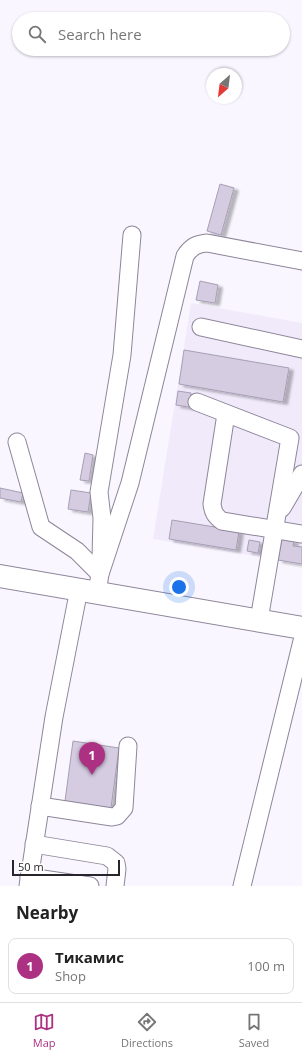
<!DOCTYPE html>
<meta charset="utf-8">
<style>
:root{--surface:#fff;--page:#f6f6f6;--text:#222;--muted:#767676;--line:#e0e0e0;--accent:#ad3182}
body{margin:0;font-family:"Open Sans",sans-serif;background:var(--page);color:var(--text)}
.compass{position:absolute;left:206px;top:68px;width:36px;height:36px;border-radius:50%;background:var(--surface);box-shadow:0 1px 3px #0004;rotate:208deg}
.scale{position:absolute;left:12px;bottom:10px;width:108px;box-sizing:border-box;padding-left:4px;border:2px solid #28242c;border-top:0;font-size:11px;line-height:14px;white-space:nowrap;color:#28242c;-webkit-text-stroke:3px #fff;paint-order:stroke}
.you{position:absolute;left:179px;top:587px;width:14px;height:14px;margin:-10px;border:3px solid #fff;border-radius:50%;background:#1a73e8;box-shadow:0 0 0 6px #1a73e833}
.badge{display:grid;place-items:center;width:26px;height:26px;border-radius:50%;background:var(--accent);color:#fff;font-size:13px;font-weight:700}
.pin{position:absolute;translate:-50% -33px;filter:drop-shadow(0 1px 2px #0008)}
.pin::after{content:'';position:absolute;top:21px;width:14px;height:12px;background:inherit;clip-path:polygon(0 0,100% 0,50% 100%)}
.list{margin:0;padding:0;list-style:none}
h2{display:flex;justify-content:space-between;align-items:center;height:52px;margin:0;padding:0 16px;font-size:17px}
h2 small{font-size:13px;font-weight:400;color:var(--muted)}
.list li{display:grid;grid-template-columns:26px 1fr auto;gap:12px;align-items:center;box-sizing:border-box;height:56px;margin:0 8px 8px;padding:0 8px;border:1px solid var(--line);border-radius:8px}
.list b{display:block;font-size:15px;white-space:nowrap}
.list p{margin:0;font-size:13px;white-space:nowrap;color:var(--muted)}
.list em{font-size:13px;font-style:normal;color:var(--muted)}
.icon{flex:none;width:22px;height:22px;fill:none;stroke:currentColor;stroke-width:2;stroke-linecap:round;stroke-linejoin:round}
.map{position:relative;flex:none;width:302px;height:886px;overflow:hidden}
.search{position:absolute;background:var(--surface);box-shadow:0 1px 3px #0004;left:12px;right:12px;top:12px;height:44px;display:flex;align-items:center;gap:10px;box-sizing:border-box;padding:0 14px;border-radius:22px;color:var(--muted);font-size:15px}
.sheet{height:116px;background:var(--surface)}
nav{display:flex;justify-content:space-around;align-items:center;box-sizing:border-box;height:56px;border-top:1px solid var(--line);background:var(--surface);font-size:11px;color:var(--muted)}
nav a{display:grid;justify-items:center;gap:2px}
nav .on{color:var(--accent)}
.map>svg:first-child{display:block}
.built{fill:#f1eafb}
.building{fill:#d5cce2;stroke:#a79fb4;filter:url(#shadow)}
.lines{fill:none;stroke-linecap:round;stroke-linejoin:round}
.minor-casing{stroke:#8e869a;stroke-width:19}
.major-casing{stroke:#8e869a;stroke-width:24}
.minor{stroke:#fff;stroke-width:17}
.major{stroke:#fff;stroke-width:22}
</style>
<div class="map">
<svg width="302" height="886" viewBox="0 0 302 886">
<defs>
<filter id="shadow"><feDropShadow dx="4.5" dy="2.5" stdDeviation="1" flood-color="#0004"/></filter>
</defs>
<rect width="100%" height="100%" fill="#f9f6ff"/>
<!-- built -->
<path class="built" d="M191,303L302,323V564L153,539Z"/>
<!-- building -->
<g class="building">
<path d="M220,184L234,188L221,235L207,231Z"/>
<path d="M200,281L218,285L215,303L196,300Z"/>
<path d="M184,350L289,368L283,402L179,384Z"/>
<path d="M178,391L191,393L189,407L176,405Z"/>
<path d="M85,453L93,455L89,481L80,480Z"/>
<path d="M0,488L23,493L21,502L0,498Z"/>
<path d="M71,490L91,493L88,512L68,509Z"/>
<path d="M172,520L239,531L236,550L169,539Z"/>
<path d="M282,539L294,541L293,546L302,547V564L278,560Z"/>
<path d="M249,540L260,542L258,553L247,551Z"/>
<path d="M73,741L119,748L111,808L65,801Z"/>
</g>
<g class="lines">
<defs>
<g id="minor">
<path d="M201,327L302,349"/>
<path d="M197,402L290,438L259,620"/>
<path d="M226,414L212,504C213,512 215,516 222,521L302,534"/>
<path d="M17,442L41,527L77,551L100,574"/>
<path d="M282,508L302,474"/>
<path d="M101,558L102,518L99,492L122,355L132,235"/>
<path d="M97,593L100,574L130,483L185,256C191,247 196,244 207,243L302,261"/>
<path d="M40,806L112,817L117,816L124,808L128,746"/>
<path d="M34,844L107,856L116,863L117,869L115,886"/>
<path d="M29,877L90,886"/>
<path d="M28,886L54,717L79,589"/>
<path d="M242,886L302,641"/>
</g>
<path id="major" d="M0,576L302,628"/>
</defs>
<!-- minor casing -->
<use href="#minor" class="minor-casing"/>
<!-- major casing -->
<use href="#major" class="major-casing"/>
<!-- minor -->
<use href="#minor" class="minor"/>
<!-- major -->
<use href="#major" class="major"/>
</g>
</svg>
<svg class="compass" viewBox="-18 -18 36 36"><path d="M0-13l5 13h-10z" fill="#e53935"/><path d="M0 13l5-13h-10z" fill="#767676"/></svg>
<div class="scale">50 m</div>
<div class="you"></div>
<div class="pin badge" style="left:92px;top:775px">1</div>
<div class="search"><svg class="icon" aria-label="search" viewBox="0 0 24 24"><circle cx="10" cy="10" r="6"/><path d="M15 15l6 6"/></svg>Search here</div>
</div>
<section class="sheet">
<h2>Nearby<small></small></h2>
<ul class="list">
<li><span class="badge">1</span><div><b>Тикамис</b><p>Shop</p></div><em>100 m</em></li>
</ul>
</section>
<nav>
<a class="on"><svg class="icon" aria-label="map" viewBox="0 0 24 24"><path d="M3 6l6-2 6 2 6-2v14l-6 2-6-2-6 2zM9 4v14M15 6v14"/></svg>Map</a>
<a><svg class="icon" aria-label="directions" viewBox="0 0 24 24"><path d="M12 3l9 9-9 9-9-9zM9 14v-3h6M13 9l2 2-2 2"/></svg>Directions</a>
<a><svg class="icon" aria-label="saved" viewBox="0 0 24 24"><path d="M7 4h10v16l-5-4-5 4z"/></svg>Saved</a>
</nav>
